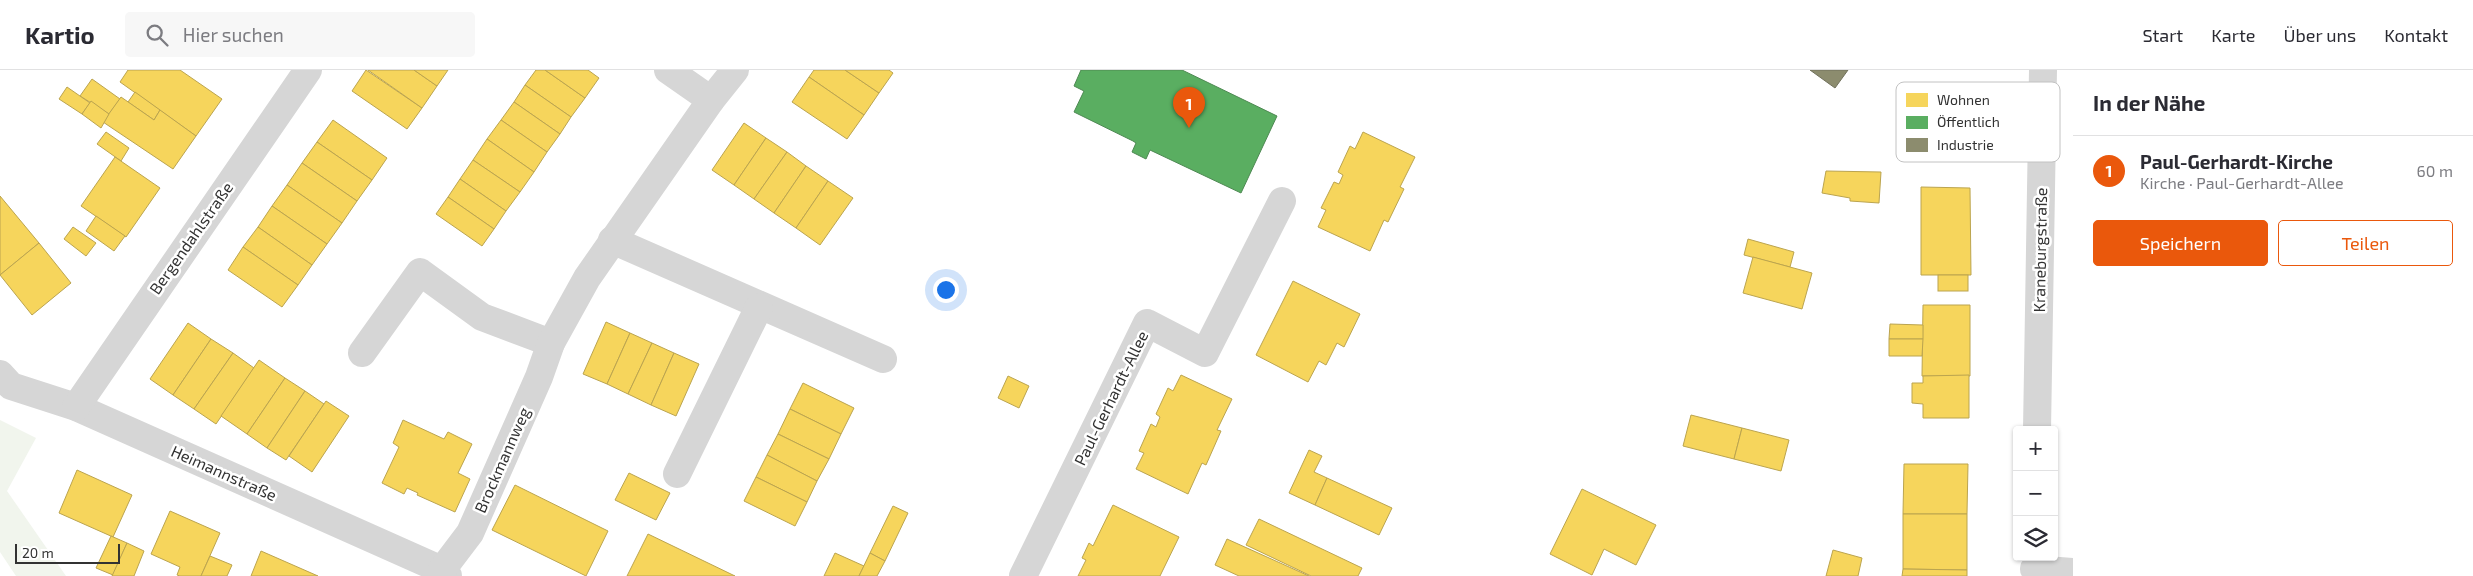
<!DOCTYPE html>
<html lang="de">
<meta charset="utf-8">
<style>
:root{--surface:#fff;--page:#f7f7f7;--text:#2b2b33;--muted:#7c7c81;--line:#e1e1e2;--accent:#ea580c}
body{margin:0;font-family:"Exo 2",sans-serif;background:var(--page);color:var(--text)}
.controls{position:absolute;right:15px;bottom:15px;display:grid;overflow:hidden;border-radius:5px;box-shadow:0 1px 4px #0004}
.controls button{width:45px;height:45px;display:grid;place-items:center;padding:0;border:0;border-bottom:1px solid var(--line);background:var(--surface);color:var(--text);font:25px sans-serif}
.scale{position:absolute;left:15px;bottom:12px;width:105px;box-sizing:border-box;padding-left:5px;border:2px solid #323232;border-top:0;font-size:14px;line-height:18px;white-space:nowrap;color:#323232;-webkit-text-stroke:4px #fff;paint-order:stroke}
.you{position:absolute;left:945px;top:219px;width:18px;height:18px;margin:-12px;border:4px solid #fff;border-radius:50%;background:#1a73e8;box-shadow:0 0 0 8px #1a73e833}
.badge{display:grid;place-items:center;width:32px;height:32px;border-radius:50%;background:var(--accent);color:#fff;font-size:16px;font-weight:700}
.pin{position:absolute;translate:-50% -41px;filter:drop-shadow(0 1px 2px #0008)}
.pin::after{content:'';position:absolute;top:26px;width:18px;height:15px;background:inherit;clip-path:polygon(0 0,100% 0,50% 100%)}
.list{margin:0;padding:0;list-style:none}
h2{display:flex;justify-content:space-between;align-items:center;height:65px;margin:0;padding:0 20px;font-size:21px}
h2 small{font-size:16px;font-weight:400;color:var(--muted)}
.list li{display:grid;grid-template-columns:32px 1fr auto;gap:15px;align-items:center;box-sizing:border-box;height:70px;padding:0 20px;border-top:1px solid var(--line)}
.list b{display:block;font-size:19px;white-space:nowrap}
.list p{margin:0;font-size:16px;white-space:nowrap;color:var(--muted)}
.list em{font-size:16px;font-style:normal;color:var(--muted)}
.actions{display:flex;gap:10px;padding:15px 20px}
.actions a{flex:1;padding:11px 0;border:1px solid var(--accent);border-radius:5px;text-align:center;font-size:18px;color:var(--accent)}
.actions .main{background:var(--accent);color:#fff}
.icon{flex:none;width:28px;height:28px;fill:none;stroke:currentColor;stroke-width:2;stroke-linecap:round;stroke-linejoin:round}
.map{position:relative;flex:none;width:2073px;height:506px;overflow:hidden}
header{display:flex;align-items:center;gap:30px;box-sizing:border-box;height:70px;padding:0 25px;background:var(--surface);border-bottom:1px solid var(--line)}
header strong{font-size:24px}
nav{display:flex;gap:28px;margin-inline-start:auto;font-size:18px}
.search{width:350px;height:45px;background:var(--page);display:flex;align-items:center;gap:12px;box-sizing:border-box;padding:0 18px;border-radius:5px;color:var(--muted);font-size:19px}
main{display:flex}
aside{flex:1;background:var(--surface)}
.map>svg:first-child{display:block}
.green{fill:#f1f5ed}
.homes{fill:#f6d55c;stroke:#bba44f}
.public{fill:#5aae61;stroke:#4e8953}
.industry{fill:#8c8c6e;stroke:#71715c}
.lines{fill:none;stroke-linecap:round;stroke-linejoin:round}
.minor{stroke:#d6d6d6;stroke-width:28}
.labels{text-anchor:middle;stroke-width:5;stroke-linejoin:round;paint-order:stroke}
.street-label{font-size:16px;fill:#323232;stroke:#fff}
.key{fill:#fff;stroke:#c2c2c2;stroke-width:1}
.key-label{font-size:14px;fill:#323232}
</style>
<header>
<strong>Kartio</strong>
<div class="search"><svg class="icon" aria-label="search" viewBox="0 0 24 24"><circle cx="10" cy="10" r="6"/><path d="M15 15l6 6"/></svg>Hier suchen</div>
<nav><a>Start</a><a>Karte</a><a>Über uns</a><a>Kontakt</a></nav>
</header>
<main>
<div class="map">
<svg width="2073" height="506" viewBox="0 0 2073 506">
<rect width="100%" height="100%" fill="#fff"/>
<!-- green -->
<path class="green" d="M0,350L36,368L7,421L66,506H16L0,482Z"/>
<!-- homes -->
<g class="homes">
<path d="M128,0H180L222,29L196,66L120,12Z"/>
<path d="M366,0L422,38L407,59L352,21Z"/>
<path d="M368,0H414L437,16L422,38Z"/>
<path d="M414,0H448L437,16Z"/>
<path d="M536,0H545L585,28L571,47L525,15Z"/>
<path d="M545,0H588L599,8L585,28Z"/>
<path d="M814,0H845L879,23L864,45L809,7Z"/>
<path d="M845,0H889L893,3L879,23Z"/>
<path d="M809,7L864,45L847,69L792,32Z"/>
<path d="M92,9L120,29L109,44L80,26Z"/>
<path d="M525,15L571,47L560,64L514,32Z"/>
<path d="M67,17L90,33L82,44L59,29Z"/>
<path d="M135,22L160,40L154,50L128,32Z"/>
<path d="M121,27L154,50L160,40L196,66L173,99L103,52Z"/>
<path d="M91,31L109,44L101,58L82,44Z"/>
<path d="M514,32L560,64L547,82L501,50Z"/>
<path d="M333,50L387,88L372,110L317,72Z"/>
<path d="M501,50L547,82L534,102L487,69Z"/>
<path d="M744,53L766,68L734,115L712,100Z"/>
<path d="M106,62L129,78L121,91L97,74Z"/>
<path d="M1363,62L1415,87L1400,117L1404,119L1388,152L1384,150L1370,181L1318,157L1326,140L1321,138L1334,112L1339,114L1343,105L1338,102L1350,76L1355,79Z"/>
<path d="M766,68L787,82L754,129L734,115Z"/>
<path d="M487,69L534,102L520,122L473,90Z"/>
<path d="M317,72L372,110L357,131L302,93Z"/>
<path d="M787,82L806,96L774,143L754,129Z"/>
<path d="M115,87L160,118L126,167L81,136Z"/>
<path d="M473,90L520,122L506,141L460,109Z"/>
<path d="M302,93L357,131L342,153L287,115Z"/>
<path d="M806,96L828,111L796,158L774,143Z"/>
<path d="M1826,101L1881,102L1879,133L1850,131V128L1822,123Z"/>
<path d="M460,109L506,141L494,159L448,127Z"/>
<path d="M828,111L853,128L820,175L796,158Z"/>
<path d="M287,115L342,153L327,174L272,136Z"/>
<path d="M1921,117L1970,118L1971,205H1921Z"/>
<path d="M0,126L39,173L0,205Z"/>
<path d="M448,127L494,159L482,176L436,144Z"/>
<path d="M272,136L327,174L312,195L258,157Z"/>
<path d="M96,146L125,166L114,181L86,161Z"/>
<path d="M73,157L96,173L86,186L64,169Z"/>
<path d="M258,157L312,195L298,215L243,177Z"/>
<path d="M1748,169L1794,182L1790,197L1744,185Z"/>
<path d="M39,173L71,213L32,245L0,205Z"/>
<path d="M243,177L298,215L282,237L228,200Z"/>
<path d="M1753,187L1812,203L1802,239L1743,223Z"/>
<rect x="1938" y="205" width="30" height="16"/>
<path d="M1293,211L1360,244L1344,277L1337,273L1326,295L1319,291L1308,312L1256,285Z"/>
<path d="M1923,235H1970V306H1922Z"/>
<path d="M606,252L630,263L607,314L583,304Z"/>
<path d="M188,253L211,269L173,325L150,309Z"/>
<path d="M1890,254L1923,255V269H1889Z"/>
<path d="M630,263L652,273L628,324L607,314Z"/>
<path d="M211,269L233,283L194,339L173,325Z"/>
<path d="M1889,269H1923L1922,286H1889Z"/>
<path d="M652,273L674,283L651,335L628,324Z"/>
<path d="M233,283L254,298L216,354L194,339Z"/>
<path d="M674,283L699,294L676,346L651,335Z"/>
<path d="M259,290L285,308L247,364L221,346Z"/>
<path d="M1181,305L1232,329L1217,360L1221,361L1206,395L1202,393L1188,424L1136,399L1144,383L1139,381L1151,354L1156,357L1160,347L1156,344L1168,318L1173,321Z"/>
<path d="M1969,305V348H1923V334L1912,333V313H1923V306Z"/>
<path d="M1008,306L1029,316L1019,338L998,328Z"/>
<path d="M285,308L305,321L267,378L247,364Z"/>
<path d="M803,313L854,338L841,364L790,339Z"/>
<path d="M305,321L324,334L286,390L267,378Z"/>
<path d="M326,331L349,346L312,402L289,386Z"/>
<path d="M790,339L841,364L829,389L778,364Z"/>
<path d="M1691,345L1742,358L1734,389L1683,376Z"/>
<path d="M403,350L444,369L448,362L472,374L458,403L470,409L455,442L417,425L418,423L407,418L404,424L382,413L399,377L393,373Z"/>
<path d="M1742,358L1789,370L1781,401L1734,389Z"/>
<path d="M778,364L829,389L817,411L767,385Z"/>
<path d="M1309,380L1322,386L1314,402L1327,408L1315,435L1289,423Z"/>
<path d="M767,385L817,411L807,432L756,407Z"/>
<path d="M1904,394H1968L1967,444H1903Z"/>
<path d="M77,400L132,425L113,467L59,443Z"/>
<path d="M629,403L670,423L656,450L615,430Z"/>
<path d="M756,407L807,432L795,456L744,431Z"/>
<path d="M1327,408L1392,438L1379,465L1315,435Z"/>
<path d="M515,415L608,461L586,506L492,460Z"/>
<path d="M1582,419L1656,455L1636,495L1604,479L1592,505L1550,484Z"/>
<path d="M1113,435L1179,467L1160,506H1078L1086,490L1082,488L1089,473L1093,476Z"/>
<path d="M893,436L908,443L885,491L870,483Z"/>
<path d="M170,441L220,463L201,506H180L177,505L180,497L151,484Z"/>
<path d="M1903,444H1967V500L1903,499Z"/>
<path d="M1259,449L1362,498L1358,506H1311L1246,475Z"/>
<path d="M648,464L735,506H627Z"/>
<path d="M111,466L127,473L113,505L96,498Z"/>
<path d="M1227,469L1309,506H1239L1215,495Z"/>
<path d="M127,473L144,481L134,506H112Z"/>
<path d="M1833,480L1862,488L1858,506H1826Z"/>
<path d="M261,481L318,506H251Z"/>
<path d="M835,483L864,496L859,506H824Z"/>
<path d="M870,483L885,491L877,506H859Z"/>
<path d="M210,486L232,495L227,506H201Z"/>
<path d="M1903,499L1967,500V506H1902Z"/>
</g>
<!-- public -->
<path class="public" d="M1081,0H1182L1277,46L1241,123L1150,80L1146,89L1132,82L1136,73L1133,71L1074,42L1084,21L1074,16Z"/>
<!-- industry -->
<path class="industry" d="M1810,0H1848L1835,18Z"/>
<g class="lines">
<!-- minor -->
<g class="minor">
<path d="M668,0L711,30"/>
<path d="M612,170L883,289"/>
<path d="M362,283L420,202L482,247L551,273"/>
<path d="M0,304L11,316L76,337L442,500L448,506"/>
<path d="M76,337L308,0"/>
<path d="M2037,360L2043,0"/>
<path d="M677,404L759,237"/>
<path d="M2034,499L2073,502"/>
<path d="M442,500L470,463L539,307L551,273L587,208L711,30L735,0"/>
<path d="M1023,506L1147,253L1205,283L1282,131"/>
</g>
</g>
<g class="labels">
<!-- street labels -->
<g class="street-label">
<text transform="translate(191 168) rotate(-55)" y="6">Bergendahlstraße</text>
<text transform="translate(2040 180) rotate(-89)" y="6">Kraneburgstraße</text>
<text transform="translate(1111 328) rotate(-64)" y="6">Paul-Gerhardt-Allee</text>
<text transform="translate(502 390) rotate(-66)" y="6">Brockmannweg</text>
<text transform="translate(224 403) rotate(24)" y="6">Heimannstraße</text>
</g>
</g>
<!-- legend -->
<rect x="1896" y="12" width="164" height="80" rx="8" class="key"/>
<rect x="1906" y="23" width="22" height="14" fill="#f6d55c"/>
<rect x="1906" y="46" width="22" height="13" fill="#5aae61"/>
<rect x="1906" y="68" width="22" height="14" fill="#8c8c6e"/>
<g class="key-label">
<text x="1937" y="35">Wohnen</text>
<text x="1937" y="57">Öffentlich</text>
<text x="1937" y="80">Industrie</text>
</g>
</svg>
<div class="controls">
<button>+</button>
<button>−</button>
<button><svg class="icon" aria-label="layers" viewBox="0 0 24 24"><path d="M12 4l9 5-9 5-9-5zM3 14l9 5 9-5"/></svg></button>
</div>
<div class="scale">20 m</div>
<div class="you"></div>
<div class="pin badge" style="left:1189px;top:58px">1</div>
</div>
<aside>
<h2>In der Nähe<small></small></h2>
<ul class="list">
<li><span class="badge">1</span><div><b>Paul-Gerhardt-Kirche</b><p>Kirche · Paul-Gerhardt-Allee</p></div><em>60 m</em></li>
</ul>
<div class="actions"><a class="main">Speichern</a><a>Teilen</a></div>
</aside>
</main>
